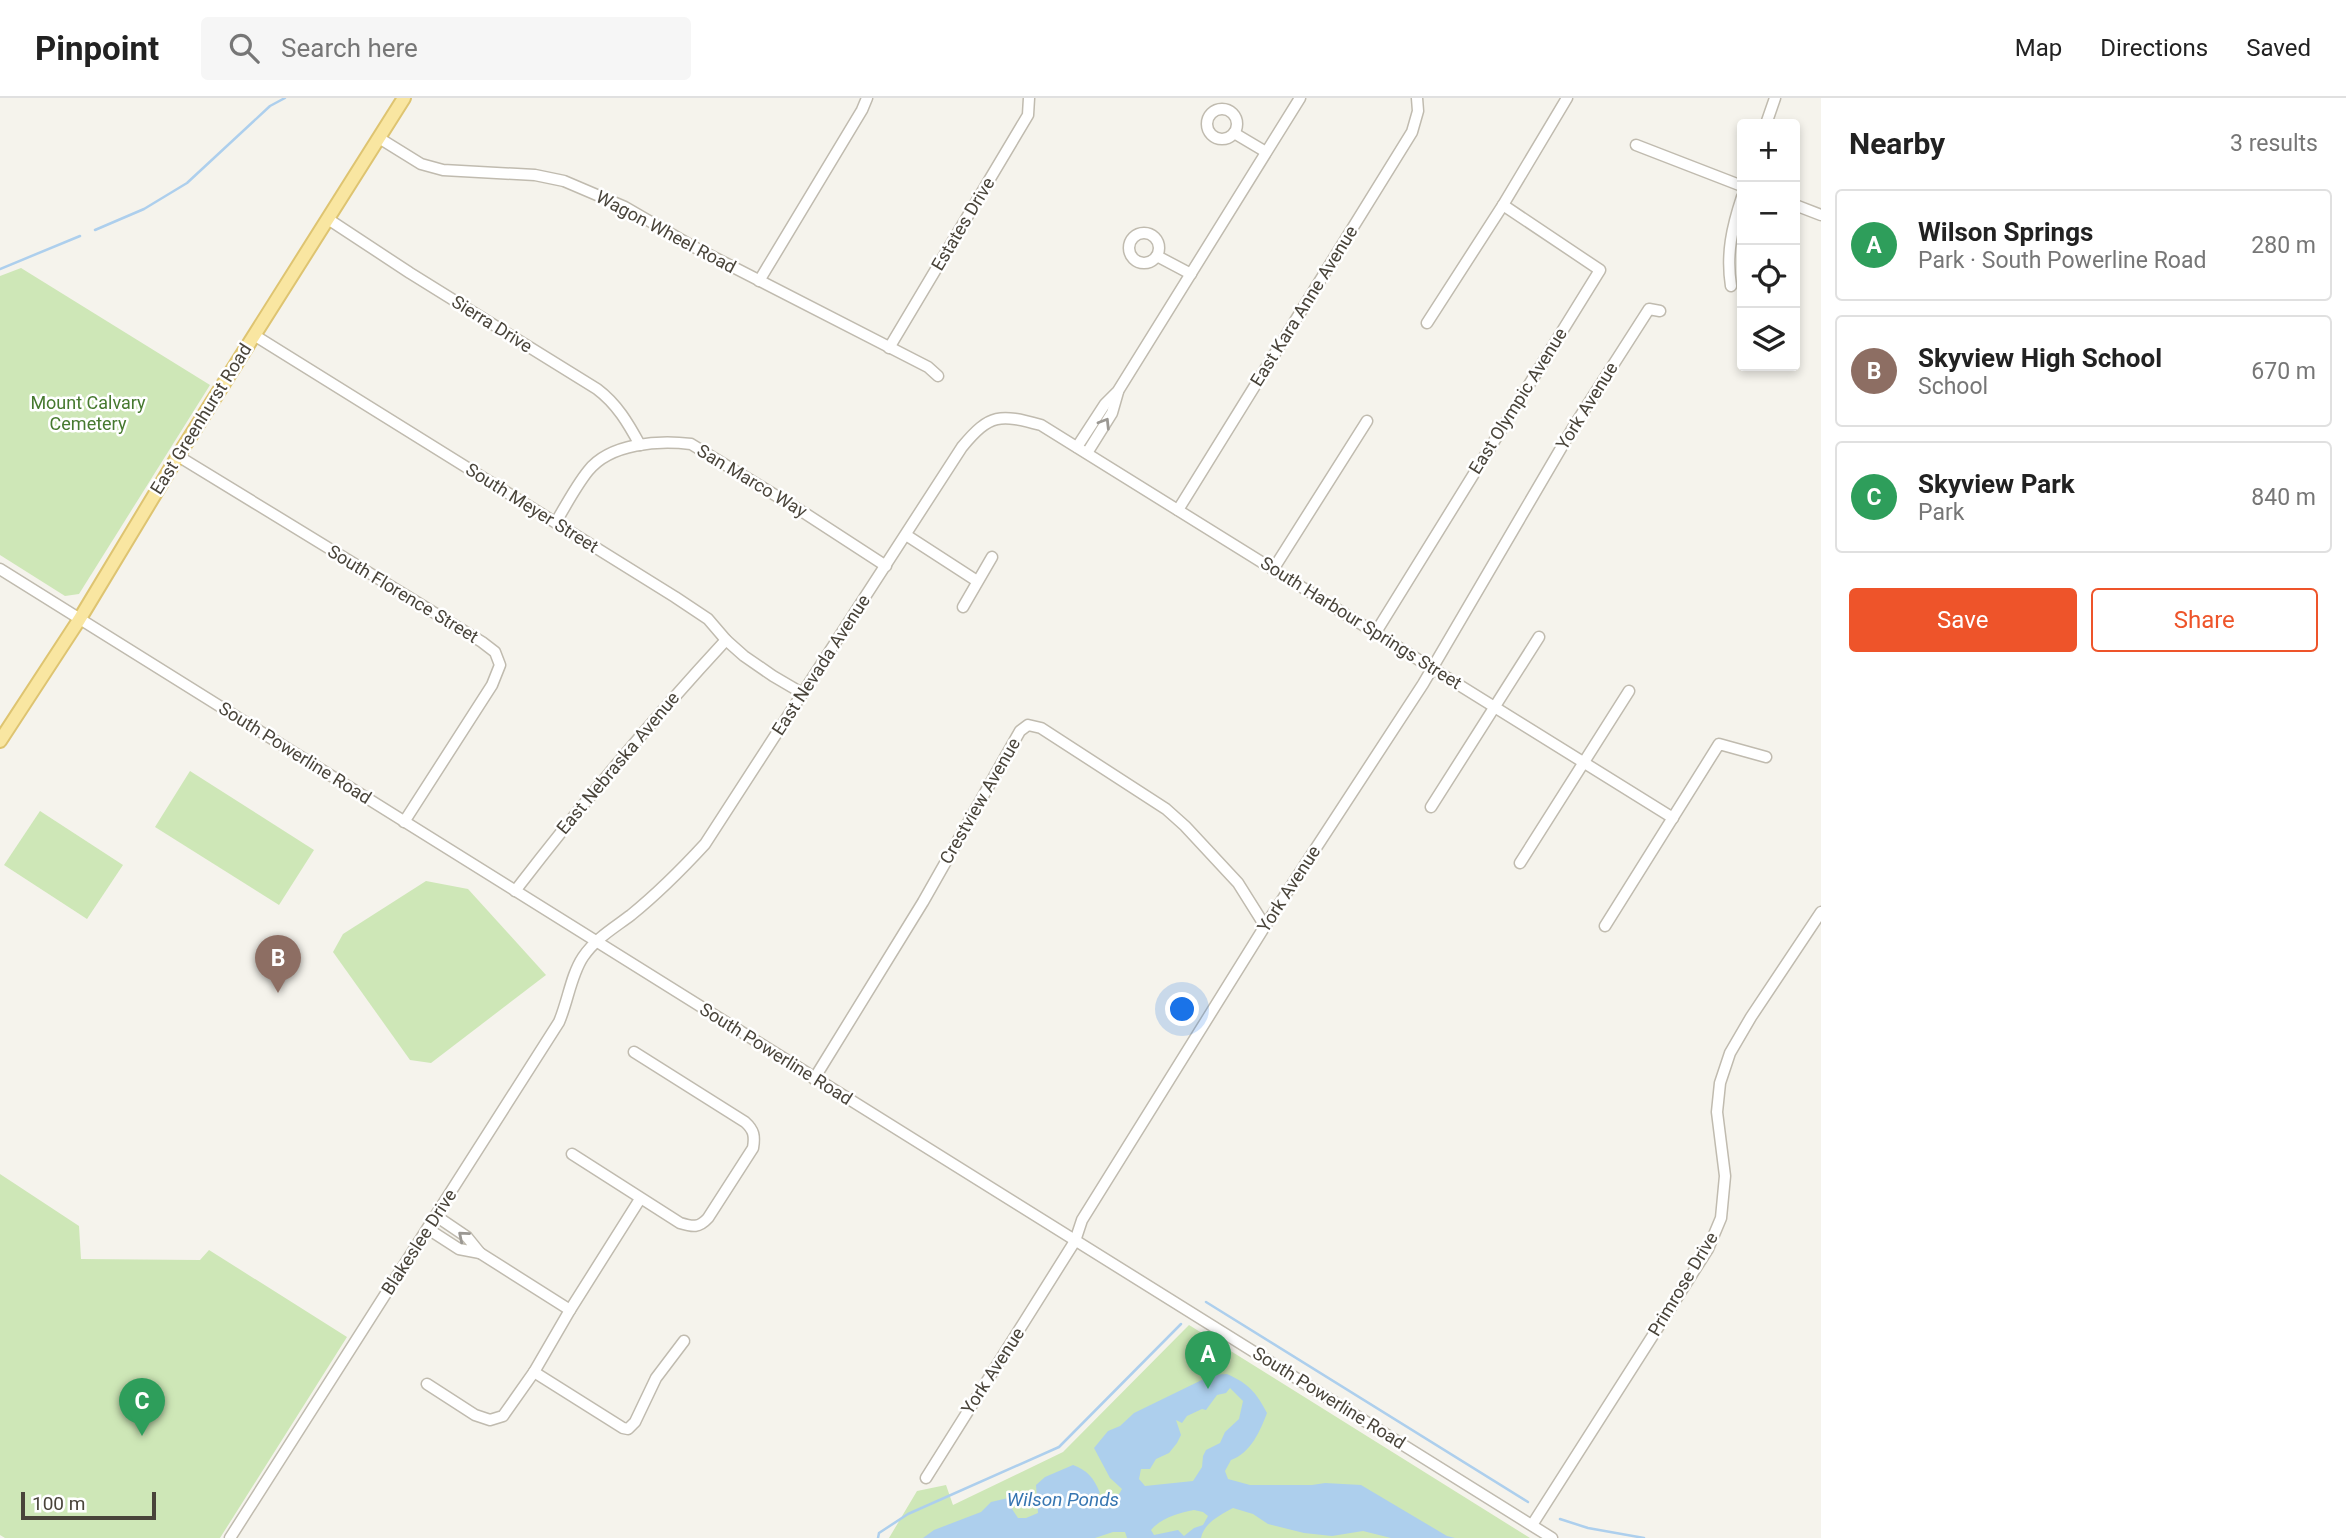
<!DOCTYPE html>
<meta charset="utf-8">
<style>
:root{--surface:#fff;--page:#f6f6f6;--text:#222;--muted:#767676;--line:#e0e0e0;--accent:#ee542a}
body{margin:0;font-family:Roboto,sans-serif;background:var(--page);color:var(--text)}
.controls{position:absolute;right:21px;top:21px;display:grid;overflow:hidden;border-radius:7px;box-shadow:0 4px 10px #0003}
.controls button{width:63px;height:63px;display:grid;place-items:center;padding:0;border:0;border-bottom:2px solid var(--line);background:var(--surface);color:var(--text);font:35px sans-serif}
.scale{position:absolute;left:21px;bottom:18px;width:135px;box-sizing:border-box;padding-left:7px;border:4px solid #49443a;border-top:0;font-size:19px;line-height:24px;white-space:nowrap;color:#49443a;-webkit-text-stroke:5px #fff;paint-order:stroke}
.you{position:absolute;left:1183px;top:912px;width:24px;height:24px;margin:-18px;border:5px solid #fff;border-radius:50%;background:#1a73e8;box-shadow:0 0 0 10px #1a73e833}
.badge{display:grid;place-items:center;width:46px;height:46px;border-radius:50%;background:var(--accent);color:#fff;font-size:23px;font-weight:700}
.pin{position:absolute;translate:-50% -58px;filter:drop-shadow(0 2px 4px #0008)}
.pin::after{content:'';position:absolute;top:37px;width:24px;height:21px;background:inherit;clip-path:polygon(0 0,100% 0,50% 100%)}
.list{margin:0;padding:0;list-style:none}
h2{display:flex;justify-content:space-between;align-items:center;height:91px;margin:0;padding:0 28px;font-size:30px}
h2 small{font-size:23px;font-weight:400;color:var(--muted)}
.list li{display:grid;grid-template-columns:46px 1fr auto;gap:21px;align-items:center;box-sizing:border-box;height:112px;margin:0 14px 14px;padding:0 14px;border:2px solid var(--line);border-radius:7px}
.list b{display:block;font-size:26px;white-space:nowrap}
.list p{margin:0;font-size:23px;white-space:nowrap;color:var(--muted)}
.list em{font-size:23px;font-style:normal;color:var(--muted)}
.actions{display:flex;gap:14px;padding:21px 28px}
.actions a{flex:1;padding:16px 0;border:2px solid var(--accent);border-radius:7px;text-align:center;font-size:24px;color:var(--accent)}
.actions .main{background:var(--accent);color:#fff}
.icon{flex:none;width:38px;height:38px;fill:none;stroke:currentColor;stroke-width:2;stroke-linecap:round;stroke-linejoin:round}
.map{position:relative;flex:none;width:1821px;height:1440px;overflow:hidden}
header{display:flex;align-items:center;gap:42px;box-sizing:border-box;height:98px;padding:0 35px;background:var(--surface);border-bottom:2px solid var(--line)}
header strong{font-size:33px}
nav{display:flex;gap:38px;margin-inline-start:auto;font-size:24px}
.search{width:490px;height:63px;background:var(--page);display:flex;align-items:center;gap:18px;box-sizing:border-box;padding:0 24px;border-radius:7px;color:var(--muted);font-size:26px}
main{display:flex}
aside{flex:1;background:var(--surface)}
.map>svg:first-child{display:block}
.green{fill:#cee7b7}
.water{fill:#adcfed;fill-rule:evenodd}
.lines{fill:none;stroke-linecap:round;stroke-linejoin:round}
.stream{stroke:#adcfed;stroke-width:2.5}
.minor-casing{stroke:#c0bbaf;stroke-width:13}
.major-casing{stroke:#dec471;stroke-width:16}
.minor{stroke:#fff;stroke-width:10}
.major{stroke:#f9e6a1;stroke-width:12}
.oneway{stroke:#9b9893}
.labels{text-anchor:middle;stroke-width:5;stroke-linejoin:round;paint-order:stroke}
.street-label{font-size:18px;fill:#49443a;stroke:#fff}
.park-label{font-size:18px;fill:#46792f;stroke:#fff}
.water-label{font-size:19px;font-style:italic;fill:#3776b1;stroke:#fff}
</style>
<header>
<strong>Pinpoint</strong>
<div class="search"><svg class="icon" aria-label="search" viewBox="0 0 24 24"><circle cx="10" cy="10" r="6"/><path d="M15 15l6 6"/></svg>Search here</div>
<nav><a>Map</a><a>Directions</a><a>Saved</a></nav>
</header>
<main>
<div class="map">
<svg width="1821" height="1440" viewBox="0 0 1821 1440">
<rect width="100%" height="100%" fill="#f5f3ec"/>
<!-- green -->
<g class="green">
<path d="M21,170L210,287L79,496L65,498L0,457V178Z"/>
<path d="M190,673L314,752L279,807L155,729Z"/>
<path d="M40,713L123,767L87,821L4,767Z"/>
<path d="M426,783L468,791L546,877L431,965L410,962L333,854L343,836Z"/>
<path d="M0,1076L79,1128L81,1161L200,1162L209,1152L347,1239L220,1440H5L0,1437Z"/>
<path d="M1189,1227L1530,1440H889L917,1393L946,1387L953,1407L1063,1354Z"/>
</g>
<!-- water -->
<path class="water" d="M1227,1276C1249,1286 1256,1294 1267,1315C1260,1333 1251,1355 1231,1362L1225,1373L1228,1381L1250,1387H1312L1325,1385L1361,1387L1447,1438L1455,1440H1391L1363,1433L1332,1438L1304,1435L1268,1426L1253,1416L1233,1410C1220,1417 1204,1425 1201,1440H1127L1125,1434H1113L1095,1440H923L934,1432L981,1414L991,1404L1008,1400L1014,1404L1012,1411L1018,1420H1026L1038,1415L1036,1387L1045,1379L1073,1367C1087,1372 1094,1380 1100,1395L1090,1402L1094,1409C1108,1411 1116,1402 1122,1391L1110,1380L1094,1350L1108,1333L1120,1328L1134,1315L1212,1277ZM1230,1290L1243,1303L1239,1321L1225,1334L1220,1345L1206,1352L1203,1358L1202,1369L1193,1383L1145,1388L1139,1381L1141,1371H1150L1156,1361L1169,1355L1177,1345L1181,1337L1176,1322L1182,1325L1187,1318L1202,1311L1206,1312L1217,1297L1226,1295ZM1194,1412L1203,1414L1208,1418L1203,1427L1194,1430L1184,1438L1178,1432L1154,1437L1151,1432C1161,1420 1179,1415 1194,1412Z"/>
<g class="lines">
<!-- stream -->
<g class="stream">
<path d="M95,132L144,111L187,85L270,8L285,0"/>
<path d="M0,171L80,138"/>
<path d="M1206,1204L1528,1404"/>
<path d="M1560,1421L1588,1430L1644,1440"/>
<path d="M878,1440L879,1435L908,1416L1059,1349L1181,1226"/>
</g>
<defs>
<g id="minor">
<circle cx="1222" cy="26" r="15"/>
<path d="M1766,26L1775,0"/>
<path d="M1234,35L1266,54"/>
<path d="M379,40L421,66L443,72L535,77L564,83L625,109L694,149L928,269L938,278"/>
<path d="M1636,47L1742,88"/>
<path d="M1795,107L1821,117"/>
<path d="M328,121L410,175L597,291C617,306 628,325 640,347"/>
<circle cx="1144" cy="150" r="15"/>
<path d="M1157,158L1191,176"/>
<path d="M759,183L862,12L867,0"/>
<path d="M1731,188C1726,156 1732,129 1742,99"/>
<path d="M1427,225L1503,107L1567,0"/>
<path d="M254,237L675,499L708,521L726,542L744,558L773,578L802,595"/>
<path d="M889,250L1028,17L1029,0"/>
<path d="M1077,349L1105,306L1118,293L1300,0"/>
<path d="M1087,355L1112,315L1118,294"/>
<path d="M178,358L482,544L495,554L500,567L492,587L404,724"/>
<path d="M1178,412L1412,34L1418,13L1417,0"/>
<path d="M556,424C566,407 576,388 588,373C610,345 659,342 691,346L806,416L886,468"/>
<path d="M906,437L977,483"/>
<path d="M1274,470L1367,323"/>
<path d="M0,471L1552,1440"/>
<path d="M963,509L992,459"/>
<path d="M1376,534L1600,172L1503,107"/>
<path d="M1431,709L1539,539"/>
<path d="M1520,765L1629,593"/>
<path d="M515,793C582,706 652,622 726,542"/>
<path d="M1605,828L1719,646L1766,659"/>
<path d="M814,981L923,804L1020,633L1028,627L1041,630L1166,711L1185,728L1238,785L1265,828"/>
<path d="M572,1056L680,1125C693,1129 699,1130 708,1120L753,1050C755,1038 754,1032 745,1024L634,954"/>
<path d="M428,1131L459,1151L480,1155L467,1139L436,1118"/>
<path d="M480,1155L570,1212"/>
<path d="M534,1274L623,1330L628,1331L635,1324L656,1280L684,1243"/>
<path d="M427,1286L475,1317L490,1322L503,1318L534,1274L570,1212L640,1101"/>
<path d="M926,1380L1075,1143L1082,1122L1265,828L1423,586L1574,328L1649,211L1660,213"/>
<path d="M1532,1427L1708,1151L1721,1120L1725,1078L1717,1014L1720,985L1730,955L1751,919L1821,814"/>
<path d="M230,1440L559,924C568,903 571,877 583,859C596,840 614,830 631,817C658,795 682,771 705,746L962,349C990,315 1000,316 1041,327L1673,720"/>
</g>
<path id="major" d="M0,643L79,522L178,358L404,0"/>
</defs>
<!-- minor casing -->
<use href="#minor" class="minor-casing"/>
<!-- major casing -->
<use href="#major" class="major-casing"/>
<!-- minor -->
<use href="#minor" class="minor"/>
<!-- major -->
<use href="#major" class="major"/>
</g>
<!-- one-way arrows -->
<defs><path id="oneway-chevron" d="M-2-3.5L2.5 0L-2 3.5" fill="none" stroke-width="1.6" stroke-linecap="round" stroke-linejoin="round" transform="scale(1.75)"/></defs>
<g class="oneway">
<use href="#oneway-chevron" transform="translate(1105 325) rotate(-58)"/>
<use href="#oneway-chevron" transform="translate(463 1138) rotate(-140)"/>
</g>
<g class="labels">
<!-- street labels -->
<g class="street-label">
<text transform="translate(963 126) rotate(-59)" y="6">Estates Drive</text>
<text transform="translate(666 134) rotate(28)" y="6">Wagon Wheel Road</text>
<text transform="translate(1304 208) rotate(-58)" y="6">East Kara Anne Avenue</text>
<text transform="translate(492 226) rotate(32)" y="6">Sierra Drive</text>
<text transform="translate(1518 303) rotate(-58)" y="6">East Olympic Avenue</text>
<text transform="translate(1587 308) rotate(-58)" y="6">York Avenue</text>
<text transform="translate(201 321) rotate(-58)" y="6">East Greenhurst Road</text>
<text transform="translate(752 383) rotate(31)" y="6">San Marco Way</text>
<text transform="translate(532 410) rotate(32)" y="6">South Meyer Street</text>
<text transform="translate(403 496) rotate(31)" y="6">South Florence Street</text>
<text transform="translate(1361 525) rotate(32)" y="6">South Harbour Springs Street</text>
<text transform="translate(821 567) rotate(-57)" y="6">East Nevada Avenue</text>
<text transform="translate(295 655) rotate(32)" y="6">South Powerline Road</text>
<text transform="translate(618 665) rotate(-50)" y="6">East Nebraska Avenue</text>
<text transform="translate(980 703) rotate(-60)" y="6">Crestview Avenue</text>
<text transform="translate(1289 791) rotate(-57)" y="6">York Avenue</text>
<text transform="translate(776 956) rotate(32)" y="6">South Powerline Road</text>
<text transform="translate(419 1144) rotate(-57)" y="6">Blakeslee Drive</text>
<text transform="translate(1683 1186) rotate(-59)" y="6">Primrose Drive</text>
<text transform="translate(993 1273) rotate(-57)" y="6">York Avenue</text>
<text transform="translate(1329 1300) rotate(32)" y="6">South Powerline Road</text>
</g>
<!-- park labels -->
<g class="park-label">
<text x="88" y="311">Mount Calvary<tspan x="88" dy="21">Cemetery</tspan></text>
</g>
<!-- water labels -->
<g class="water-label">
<text x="1063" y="1408">Wilson Ponds</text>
</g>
</g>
</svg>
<div class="controls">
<button>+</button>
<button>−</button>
<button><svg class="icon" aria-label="locate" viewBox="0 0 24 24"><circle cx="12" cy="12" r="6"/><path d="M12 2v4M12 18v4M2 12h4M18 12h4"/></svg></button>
<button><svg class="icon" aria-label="layers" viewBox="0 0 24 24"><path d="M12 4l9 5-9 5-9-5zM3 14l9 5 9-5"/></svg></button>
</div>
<div class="scale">100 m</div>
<div class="you"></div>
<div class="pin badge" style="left:1208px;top:1291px;background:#2e9e5b">A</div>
<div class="pin badge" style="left:278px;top:895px;background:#8d6e63">B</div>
<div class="pin badge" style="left:142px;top:1338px;background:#2e9e5b">C</div>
</div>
<aside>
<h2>Nearby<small>3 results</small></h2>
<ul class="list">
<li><span class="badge" style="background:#2e9e5b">A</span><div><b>Wilson Springs</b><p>Park · South Powerline Road</p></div><em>280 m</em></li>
<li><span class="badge" style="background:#8d6e63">B</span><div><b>Skyview High School</b><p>School</p></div><em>670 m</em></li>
<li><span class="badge" style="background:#2e9e5b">C</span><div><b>Skyview Park</b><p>Park</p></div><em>840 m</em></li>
</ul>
<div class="actions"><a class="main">Save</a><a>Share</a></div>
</aside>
</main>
